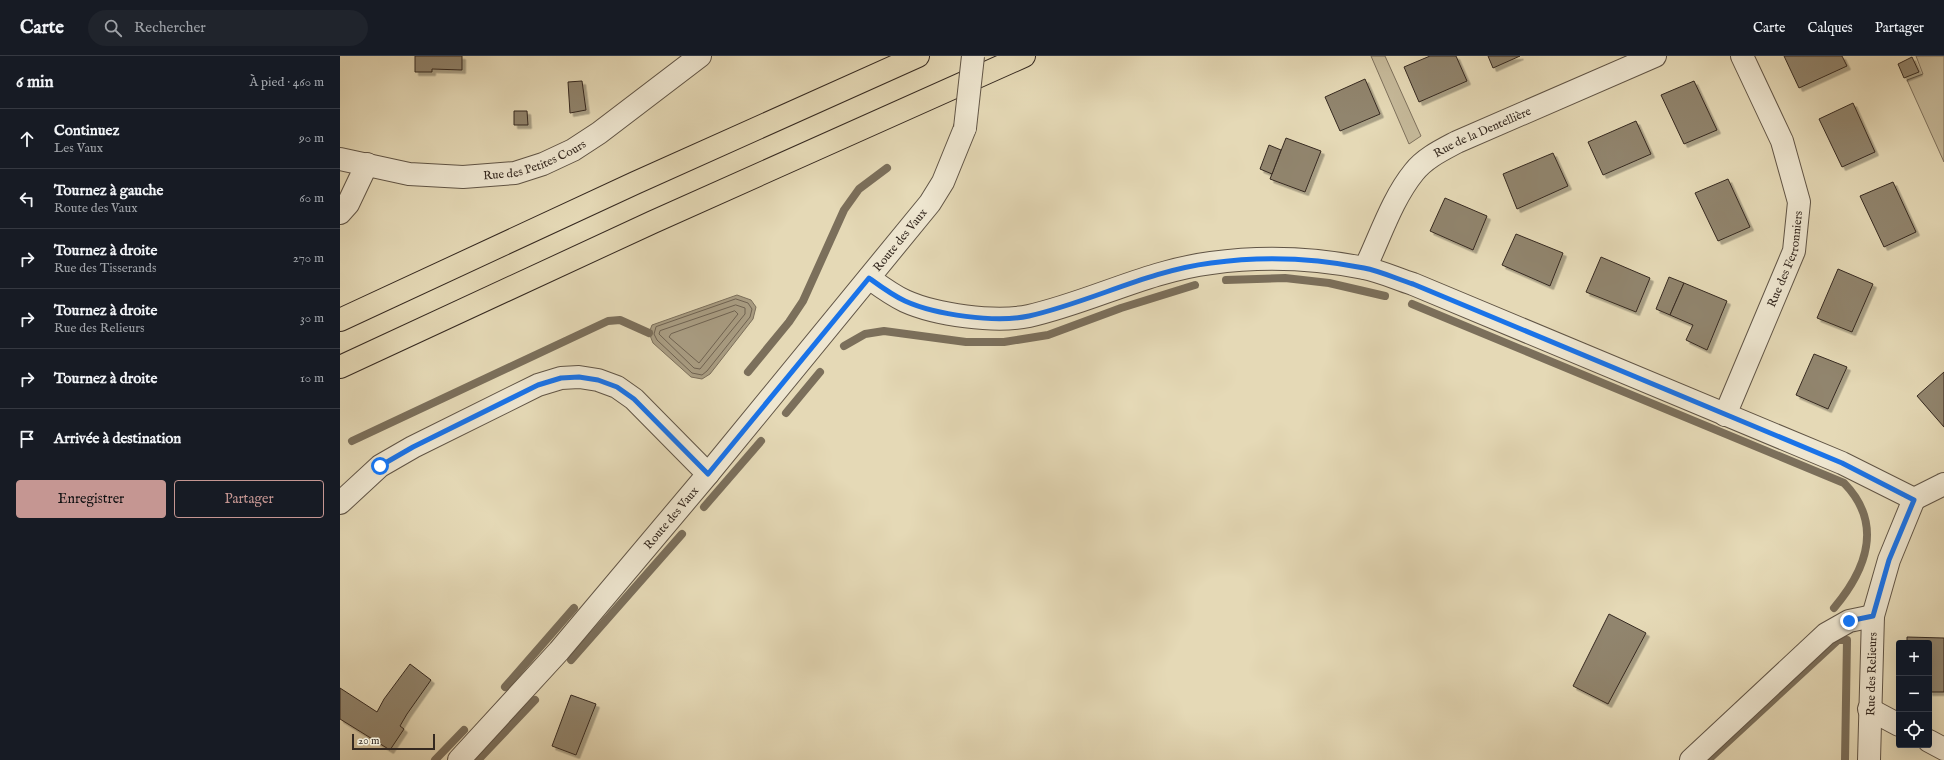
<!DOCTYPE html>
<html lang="fr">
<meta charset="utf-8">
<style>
:root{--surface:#171b24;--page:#20242c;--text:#f1f3f6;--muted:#9ea1a6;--line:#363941;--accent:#c59692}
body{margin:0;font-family:"IM FELL English",serif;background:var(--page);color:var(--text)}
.controls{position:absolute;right:12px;bottom:12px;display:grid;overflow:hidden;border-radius:4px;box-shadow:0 4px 16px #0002}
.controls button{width:36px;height:36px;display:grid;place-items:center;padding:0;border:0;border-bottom:1px solid var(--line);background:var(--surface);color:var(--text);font:20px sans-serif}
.scale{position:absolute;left:12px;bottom:10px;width:83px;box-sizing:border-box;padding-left:4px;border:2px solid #352920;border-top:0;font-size:11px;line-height:14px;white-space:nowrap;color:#352920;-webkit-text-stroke:3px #eee6d0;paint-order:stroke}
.stop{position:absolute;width:12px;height:12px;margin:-9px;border:3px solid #1a73e8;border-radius:50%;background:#fff}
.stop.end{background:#1a73e8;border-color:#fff;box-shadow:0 1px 4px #0008}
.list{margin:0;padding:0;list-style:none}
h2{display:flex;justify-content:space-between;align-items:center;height:52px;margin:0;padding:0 16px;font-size:17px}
h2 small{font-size:13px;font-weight:400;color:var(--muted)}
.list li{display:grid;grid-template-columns:26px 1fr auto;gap:12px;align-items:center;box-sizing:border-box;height:60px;padding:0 16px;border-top:1px solid var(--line)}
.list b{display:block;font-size:15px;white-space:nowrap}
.list p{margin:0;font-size:13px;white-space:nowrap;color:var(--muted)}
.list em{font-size:13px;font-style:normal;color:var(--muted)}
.actions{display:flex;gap:8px;padding:12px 16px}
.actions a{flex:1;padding:9px 0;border:1px solid var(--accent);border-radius:4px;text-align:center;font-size:14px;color:var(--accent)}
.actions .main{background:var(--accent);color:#111}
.icon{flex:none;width:22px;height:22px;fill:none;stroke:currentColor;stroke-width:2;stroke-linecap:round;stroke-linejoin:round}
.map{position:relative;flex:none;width:1604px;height:704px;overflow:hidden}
header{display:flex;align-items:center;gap:24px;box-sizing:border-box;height:56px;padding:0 20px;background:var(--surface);border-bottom:1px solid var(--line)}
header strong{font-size:19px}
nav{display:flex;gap:22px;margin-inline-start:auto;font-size:14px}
.search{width:280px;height:36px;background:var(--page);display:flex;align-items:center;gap:10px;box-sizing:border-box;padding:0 14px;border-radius:22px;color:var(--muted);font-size:15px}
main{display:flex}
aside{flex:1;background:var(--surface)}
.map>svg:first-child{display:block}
.green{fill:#c7bb9c;stroke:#7e725e}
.water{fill:#a99d83;stroke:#7b6f5b}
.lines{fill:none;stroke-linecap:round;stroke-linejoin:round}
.shore{stroke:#6f6352;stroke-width:1}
.stream{stroke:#7b6f5b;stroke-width:8}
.building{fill:#91856e;stroke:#352920;filter:url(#shadow)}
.minor-casing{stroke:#615546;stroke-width:24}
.tertiary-casing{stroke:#615546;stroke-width:24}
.trunk-casing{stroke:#352920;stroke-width:24}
.minor{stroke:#eee6d0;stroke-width:22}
.tertiary{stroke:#eee6d0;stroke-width:22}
.trunk{stroke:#e5d9b6;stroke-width:22}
.tertiary-bridge-casing{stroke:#615546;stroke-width:24;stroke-linecap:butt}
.tertiary-bridge{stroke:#eee6d0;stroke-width:22}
.route{stroke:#1a73e8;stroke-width:5}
.labels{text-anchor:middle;stroke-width:3;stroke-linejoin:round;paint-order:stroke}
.street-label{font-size:12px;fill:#352920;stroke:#eee6d0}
</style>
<header>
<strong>Carte</strong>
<div class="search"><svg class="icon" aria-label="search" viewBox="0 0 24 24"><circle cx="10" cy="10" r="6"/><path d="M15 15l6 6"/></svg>Rechercher</div>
<nav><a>Carte</a><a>Calques</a><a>Partager</a></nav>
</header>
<main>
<aside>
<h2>6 min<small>À pied · 460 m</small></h2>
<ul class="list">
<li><svg class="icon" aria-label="ahead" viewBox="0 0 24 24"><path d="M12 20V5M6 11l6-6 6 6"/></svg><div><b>Continuez</b><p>Les Vaux</p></div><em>90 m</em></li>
<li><svg class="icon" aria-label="left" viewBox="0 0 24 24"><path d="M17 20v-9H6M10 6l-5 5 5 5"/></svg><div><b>Tournez à gauche</b><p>Route des Vaux</p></div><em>60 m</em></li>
<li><svg class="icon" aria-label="right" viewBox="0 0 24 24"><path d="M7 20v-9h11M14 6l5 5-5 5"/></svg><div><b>Tournez à droite</b><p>Rue des Tisserands</p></div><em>270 m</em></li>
<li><svg class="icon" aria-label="right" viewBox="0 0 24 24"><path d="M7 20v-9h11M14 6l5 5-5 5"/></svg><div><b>Tournez à droite</b><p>Rue des Relieurs</p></div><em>30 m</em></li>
<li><svg class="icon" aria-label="right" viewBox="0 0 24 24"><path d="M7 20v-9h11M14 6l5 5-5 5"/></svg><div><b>Tournez à droite</b></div><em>10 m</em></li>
<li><svg class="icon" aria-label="arrive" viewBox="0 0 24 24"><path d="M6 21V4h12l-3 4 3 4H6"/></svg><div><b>Arrivée à destination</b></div></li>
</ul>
<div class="actions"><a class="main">Enregistrer</a><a>Partager</a></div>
</aside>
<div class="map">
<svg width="1604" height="704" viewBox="0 0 1604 704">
<defs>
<filter id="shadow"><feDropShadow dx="3.5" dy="3.5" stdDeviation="0" flood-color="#0004"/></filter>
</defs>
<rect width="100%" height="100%" fill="#e5d9b6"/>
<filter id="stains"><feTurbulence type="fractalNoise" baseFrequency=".005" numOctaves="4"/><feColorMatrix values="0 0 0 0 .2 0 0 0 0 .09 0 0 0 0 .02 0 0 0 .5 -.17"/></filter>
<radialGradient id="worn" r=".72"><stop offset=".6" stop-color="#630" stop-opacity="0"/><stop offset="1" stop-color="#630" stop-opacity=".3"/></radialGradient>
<!-- green -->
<g class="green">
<path d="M1031,0H1045L1081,80L1069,88Z"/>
<path d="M1576,0H1604V106L1567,24L1583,18Z"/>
</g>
<!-- water -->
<path class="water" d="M397,239L411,244L416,251L413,263L370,318L362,323L351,321L313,287L309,277L312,269Z"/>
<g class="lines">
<!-- shore -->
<g class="shore">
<path d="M396,243L408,247L412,253L410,261L367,315L362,319L352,317L317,284L314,278L316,271Z"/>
<path d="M396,249L405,252V258L360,313L354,312L319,278L320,275Z"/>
<path d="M395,255L398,258L359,307L329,281L331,278Z"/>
</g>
<!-- stream -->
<g class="stream">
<path d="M886,224L945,222L989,227L1045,240"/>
<path d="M1072,248L1504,427C1544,468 1526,514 1494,552"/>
<path d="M504,290L525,278L544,275L626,286H664L708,279L781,252L855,229"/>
<path d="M408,316L449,266L463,245L504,154L519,133L547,112"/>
<path d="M446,357L480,316"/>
<path d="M12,385L268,265L280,264L309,277"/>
<path d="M364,451L421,385"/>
<path d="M1498,582V584H1507L1505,704"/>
<path d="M231,604L342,478"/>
<path d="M165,631L234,552"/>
<path d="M139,703L195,644"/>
<path d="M95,704L124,674"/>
<path d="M1368,704L1498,584"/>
</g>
</g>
<!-- building -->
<g class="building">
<path d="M75,0H122V14L92,13V16H75Z"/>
<path d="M1090,0H1116L1127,25L1079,46L1064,11Z"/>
<path d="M1148,0H1180L1153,12Z"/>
<path d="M1444,0H1502L1507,10L1459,32Z"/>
<path d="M1572,1L1579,16L1564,22L1558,8Z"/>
<path d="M1025,23L1040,58L1000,75L985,41Z"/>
<path d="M242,25L246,54L230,57L228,26Z"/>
<path d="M1354,25L1377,74L1344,88L1321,39Z"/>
<path d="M1513,47L1535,96L1502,111L1479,63Z"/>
<path d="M174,55H187L188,69H174Z"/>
<path d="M1296,65L1311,98L1263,119L1248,86Z"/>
<path d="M946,82L981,95L965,136L930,123Z"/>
<path d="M929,89L941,94L932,118L920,113Z"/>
<path d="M1213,97L1228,130L1177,153L1163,118Z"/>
<path d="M1388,123L1410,171L1378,185L1355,137Z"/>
<path d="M1553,126L1576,176L1544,191L1520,140Z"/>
<path d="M1105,142L1147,160L1133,194L1090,175Z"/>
<path d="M1176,178L1223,197L1210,230L1162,209Z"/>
<path d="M1261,201L1310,222L1296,256L1246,236Z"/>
<path d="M1498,213L1533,228L1512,276L1477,262Z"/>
<path d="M1329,221L1344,227L1330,259L1316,253Z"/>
<path d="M1344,227L1387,245L1367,294L1346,284L1353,269L1330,259Z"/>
<path d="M1474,298L1507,311L1488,353L1456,339Z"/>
<path d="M1604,316V371L1577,340Z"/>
<path d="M1269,558L1306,577L1268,648L1233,630Z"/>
<path d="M1567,581L1604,582V636H1589V587H1567Z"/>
<path d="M70,608L91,624L67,658L60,670L64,673L50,694L0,663V632L37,656L44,643Z"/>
<path d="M231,639L256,648L236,699L212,690Z"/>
</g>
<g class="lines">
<defs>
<g id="minor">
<path id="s1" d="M0,103L69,118L123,121L175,117L203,108L233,94L259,77L360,0"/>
<path d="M0,157L8,148L27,108"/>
<path id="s2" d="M1025,212C1040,181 1052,143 1074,116C1085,102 1102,94 1117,86L1315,0"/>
<path d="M529,222C540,230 552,239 565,245C596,259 655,267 689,260C751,246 807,215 871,207C921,200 974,202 1024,212C1040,215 1057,223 1073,228L1502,407L1574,443"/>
<path id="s3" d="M1385,359L1454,195L1459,146L1442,85L1402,0"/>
<path d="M1574,443L1604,428"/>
<path d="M0,447L40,410L73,391L198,329L221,322L239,321L258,324L277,331L294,343L368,418"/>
<path d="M1529,653L1559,669"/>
<path d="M1589,685L1604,693"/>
<path d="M1351,704L1486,578L1509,565L1533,560"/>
<path id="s4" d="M1529,704L1533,560L1549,504L1574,443"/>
</g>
<g id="tertiary">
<path id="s5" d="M119,704L219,595L368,418L590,147L603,126L625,72"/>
</g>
<g id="trunk">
<path d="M0,264L295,127L578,0"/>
<path d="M0,311L313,166L684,0"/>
</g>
</defs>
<!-- minor casing -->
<use href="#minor" class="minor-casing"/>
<!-- tertiary casing -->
<use href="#tertiary" class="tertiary-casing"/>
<!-- trunk casing -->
<use href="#trunk" class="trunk-casing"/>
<!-- minor -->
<use href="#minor" class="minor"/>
<!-- tertiary -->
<use href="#tertiary" class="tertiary"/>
<!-- trunk -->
<use href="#trunk" class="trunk"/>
<defs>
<path id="tertiary-bridge" d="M625,72L633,0"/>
</defs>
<!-- tertiary-bridge casing -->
<use href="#tertiary-bridge" class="tertiary-bridge-casing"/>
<!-- tertiary-bridge -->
<use href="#tertiary-bridge" class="tertiary-bridge"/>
</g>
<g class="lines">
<!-- route -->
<path class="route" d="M40,410L73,391L198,329L221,322L239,321L258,324L277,331L294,343L368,418L529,222C540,230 552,239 565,245C596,259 655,267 689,260C751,246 807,215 871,207C921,200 974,202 1024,212C1040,215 1057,223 1073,228L1502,407L1574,444L1549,504L1533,560L1509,565"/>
</g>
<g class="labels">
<!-- street labels -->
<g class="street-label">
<text dy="4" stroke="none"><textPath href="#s2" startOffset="188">Rue de la Dentellière</textPath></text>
<text dy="4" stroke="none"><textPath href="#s1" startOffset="199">Rue des Petites Cours</textPath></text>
<text dy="4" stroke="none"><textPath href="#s5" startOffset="682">Route des Vaux</textPath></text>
<text dy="4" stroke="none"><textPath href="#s3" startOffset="168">Rue des Ferronniers</textPath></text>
<text dy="4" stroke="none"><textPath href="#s5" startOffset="322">Route des Vaux</textPath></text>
<text dy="4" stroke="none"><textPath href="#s4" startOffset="86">Rue des Relieurs</textPath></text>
</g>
</g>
<rect width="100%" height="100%" filter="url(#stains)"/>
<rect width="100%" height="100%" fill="url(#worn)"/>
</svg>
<div class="controls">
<button>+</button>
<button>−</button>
<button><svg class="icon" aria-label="locate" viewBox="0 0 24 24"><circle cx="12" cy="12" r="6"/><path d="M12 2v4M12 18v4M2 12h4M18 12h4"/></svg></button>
</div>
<div class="scale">20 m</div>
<div class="stop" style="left:40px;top:410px"></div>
<div class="stop end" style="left:1509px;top:565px"></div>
</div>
</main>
